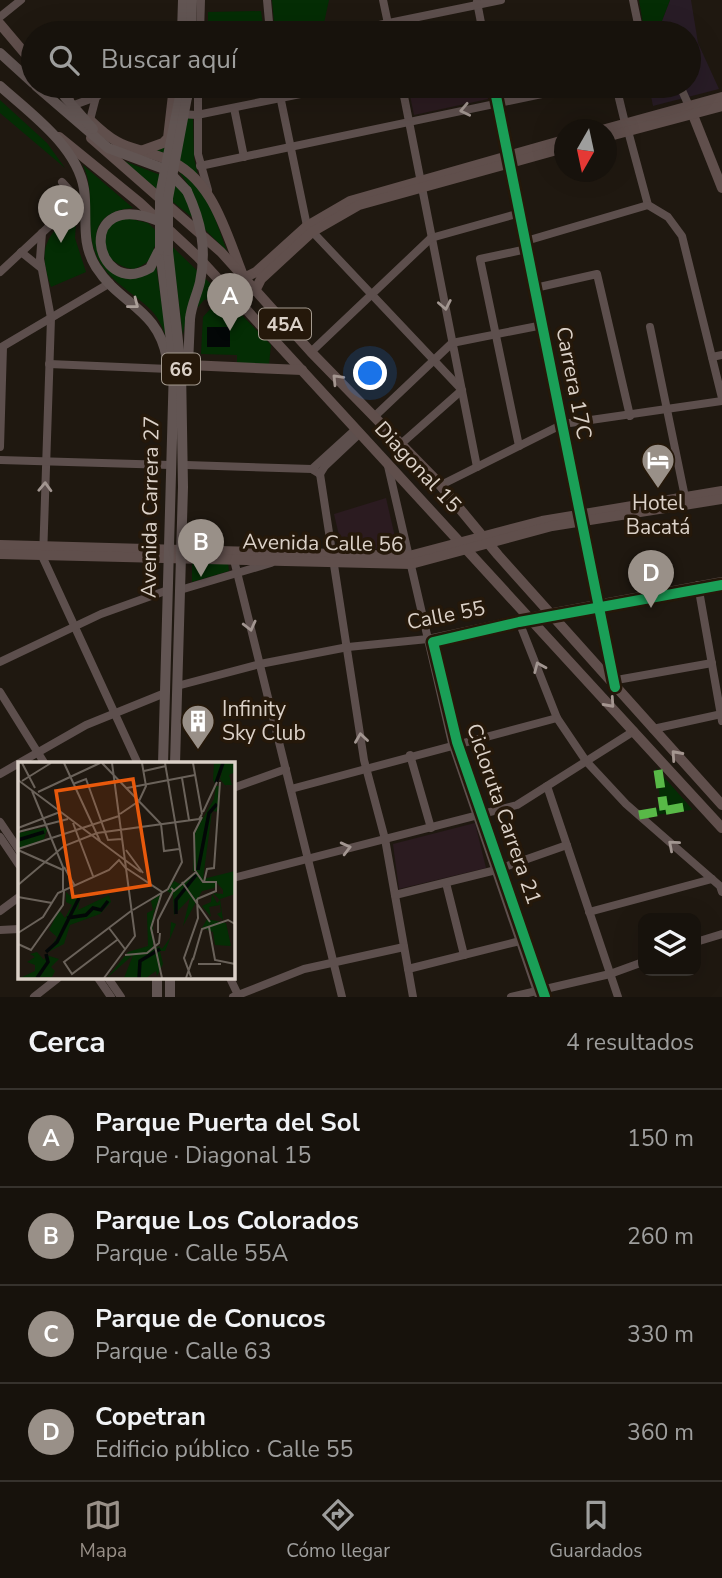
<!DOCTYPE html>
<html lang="es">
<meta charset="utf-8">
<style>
:root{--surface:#17120c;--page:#24201a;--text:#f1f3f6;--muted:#9e9e9d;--line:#36322d;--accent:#999088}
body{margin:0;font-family:"Nunito Sans",sans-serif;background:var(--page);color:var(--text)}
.controls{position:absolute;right:21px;bottom:21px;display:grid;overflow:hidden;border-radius:14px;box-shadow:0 7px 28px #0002}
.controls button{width:63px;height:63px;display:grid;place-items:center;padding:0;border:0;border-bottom:2px solid var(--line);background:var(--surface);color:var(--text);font:35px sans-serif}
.compass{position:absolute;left:554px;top:119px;width:63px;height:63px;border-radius:50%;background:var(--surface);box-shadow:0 7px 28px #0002;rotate:189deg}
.you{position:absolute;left:371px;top:374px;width:24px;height:24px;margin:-18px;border:5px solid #fff;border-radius:50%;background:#1a73e8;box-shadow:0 0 0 10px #1a73e833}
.badge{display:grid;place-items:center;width:46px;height:46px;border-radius:50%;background:var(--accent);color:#fff;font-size:23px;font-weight:700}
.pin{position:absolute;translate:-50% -58px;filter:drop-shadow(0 2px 4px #0008)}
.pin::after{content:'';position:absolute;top:37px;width:24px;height:21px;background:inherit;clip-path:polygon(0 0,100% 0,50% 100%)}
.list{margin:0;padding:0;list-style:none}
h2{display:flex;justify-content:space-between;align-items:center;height:91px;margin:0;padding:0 28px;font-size:30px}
h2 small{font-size:23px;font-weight:400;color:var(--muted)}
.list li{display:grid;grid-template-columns:46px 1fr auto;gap:21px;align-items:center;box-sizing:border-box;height:98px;padding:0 28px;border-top:2px solid var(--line)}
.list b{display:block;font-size:26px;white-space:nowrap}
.list p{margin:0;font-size:23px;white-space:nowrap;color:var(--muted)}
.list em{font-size:23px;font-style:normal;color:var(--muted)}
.icon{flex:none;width:38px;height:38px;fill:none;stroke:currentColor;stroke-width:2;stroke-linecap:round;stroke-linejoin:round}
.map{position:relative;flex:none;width:722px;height:997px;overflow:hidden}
.search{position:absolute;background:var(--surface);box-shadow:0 7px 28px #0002;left:21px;right:21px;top:21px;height:77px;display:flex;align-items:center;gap:18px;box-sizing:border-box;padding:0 24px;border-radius:38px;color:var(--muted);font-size:26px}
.sheet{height:483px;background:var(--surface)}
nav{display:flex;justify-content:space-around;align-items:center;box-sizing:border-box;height:98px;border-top:2px solid var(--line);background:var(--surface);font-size:19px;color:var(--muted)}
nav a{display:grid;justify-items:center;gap:4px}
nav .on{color:var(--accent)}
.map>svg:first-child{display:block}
.industrial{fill:#281c26}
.education{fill:#2b1b20}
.green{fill:#042d04}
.water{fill:#030707}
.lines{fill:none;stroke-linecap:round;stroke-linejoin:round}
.minor{stroke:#5d4f4d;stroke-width:8}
.major{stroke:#604f4c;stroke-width:10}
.highway{stroke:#625553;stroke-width:10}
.highway-bridge{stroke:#625553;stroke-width:10}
.quiet{stroke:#58b947;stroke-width:9;stroke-dasharray:18 9;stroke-linecap:butt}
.cycleway-casing{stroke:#25180a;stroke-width:15}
.cycleway{stroke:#1a9f57;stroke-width:10}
.oneway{stroke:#a29691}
.oneway2{stroke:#ab9f99}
.oneway3{stroke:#a49690}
.labels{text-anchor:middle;stroke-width:7;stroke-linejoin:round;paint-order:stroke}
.shield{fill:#25180a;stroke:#a49a8f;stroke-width:2}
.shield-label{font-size:19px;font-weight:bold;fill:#dbd1c8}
.street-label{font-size:21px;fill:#dbd1c8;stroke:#25180a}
.poi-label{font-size:21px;fill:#dbd1c8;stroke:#25180a}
.inset-river{fill:none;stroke:#030707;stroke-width:3.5}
.inset-road{fill:none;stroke:#6a625a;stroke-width:2}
.view{fill:#e8590c;fill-opacity:0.15;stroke:#e8590c;stroke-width:3.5}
.inset-edge{fill:none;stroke:#dbd1c8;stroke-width:3.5}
</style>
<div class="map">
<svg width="722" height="997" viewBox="0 0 722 997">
<rect width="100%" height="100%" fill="#1f1810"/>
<!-- industrial -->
<path class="industrial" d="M670,0H691L698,43L719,89L653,106L649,86H689V33H637L660,26Z"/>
<!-- education -->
<g class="education">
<path d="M408,86H485L488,99L414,115Z"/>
<path d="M386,498L398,550L342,548L334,514Z"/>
<path d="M475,823L486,868L399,889L393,844Z"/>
</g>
<!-- green -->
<g class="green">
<path d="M272,0H329L322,32L275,33Z"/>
<path d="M639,0H670L660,26L644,30Z"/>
<path d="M261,11L264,33H208V12Z"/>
<path d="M0,100L47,143L65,168L0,113Z"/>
<path d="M175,116L193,118L194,158L198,175L174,156L155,150L162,147Z"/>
<path d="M119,159L189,186L179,172C208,188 216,222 227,251L193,218Z"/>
<path d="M83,165L133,208C58,213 113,314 156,265L167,339C163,329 159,318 151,310C133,292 108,281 97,257C83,227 97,195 83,165Z"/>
<path d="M77,207L75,238L86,272L51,287C36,245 48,236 77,207Z"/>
<path d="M123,217L148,223L215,288L217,296L204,300L198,307L188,305L183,335L172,251L154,247C154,259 145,265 134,269C115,268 90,246 108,226C112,223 119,220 123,217Z"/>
<path d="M213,306L236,309L271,345L269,364L237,363V355L201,354L203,317Z"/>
<path d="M192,562L228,563L229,571L192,582Z"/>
<path d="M656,768L692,809L691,810L648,816L642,811L661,808Z"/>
</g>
<!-- water -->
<rect class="water" x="207" y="327" width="23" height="20"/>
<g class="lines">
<!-- minor -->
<g class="minor">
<path d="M267,0L270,33"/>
<path d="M383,0L390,33"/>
<path d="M477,2L483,33"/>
<path d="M0,17L21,0"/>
<path d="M200,33L201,0"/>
<path d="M340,33L501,0"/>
<path d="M593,33L638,24L633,0"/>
<path d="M198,86V154L208,190"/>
<path d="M278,86L307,226L462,390L402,443"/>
<path d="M402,86L477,467"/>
<path d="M494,86L615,684"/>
<path d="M616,86L625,123"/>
<path d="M680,86L689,106"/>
<path d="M74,105L96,97L111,86"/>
<path d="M234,108L244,157"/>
<path d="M178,114L197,115L340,86"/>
<path d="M90,120L96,97"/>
<path d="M628,131L648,205L668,217L682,236L722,398"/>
<path d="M200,166L580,86"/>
<path d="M42,233L40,259L51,318L43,558L138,764"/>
<path d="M526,241L648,205"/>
<path d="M21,252L41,268"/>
<path d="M0,272L71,206L72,193L62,182"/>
<path d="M535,288L597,274L630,416"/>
<path d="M650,327L685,497"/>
<path d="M0,348L110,283"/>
<path d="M311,352L431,238L520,213"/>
<path d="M712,357L722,355"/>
<path d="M49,364L169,369"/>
<path d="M375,416L452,343L543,325"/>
<path d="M519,446L480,259L527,249"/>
<path d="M0,447L3,347"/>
<path d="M0,460L170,465"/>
<path d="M186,465L312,469L320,474"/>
<path d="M388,466L452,743L539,997"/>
<path d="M312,469L356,429"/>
<path d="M320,474L364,760L385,839L413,997"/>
<path d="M320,474L325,466L360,433"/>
<path d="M441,485L563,424L722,401"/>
<path d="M234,560L342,997"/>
<path d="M698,585L722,721"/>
<path d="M180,590L271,563"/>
<path d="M518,619L557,718L586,761L626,804L720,886L722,892"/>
<path d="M0,662L101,614L168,590"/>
<path d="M611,681L712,663"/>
<path d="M177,686L260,664L348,647L428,639L548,613L722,581"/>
<path d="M0,692L45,764"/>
<path d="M653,729L722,714"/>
<path d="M410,755L431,828"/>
<path d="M0,774L86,725L165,693"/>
<path d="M547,786L618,997"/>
<path d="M233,788L286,769"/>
<path d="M291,789L557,718"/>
<path d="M0,822L19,850"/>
<path d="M0,837L19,865"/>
<path d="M233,878L517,805L634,731"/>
<path d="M446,883L464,955"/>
<path d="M395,895L496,870L567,845"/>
<path d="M0,911L19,897"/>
<path d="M589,912L712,879"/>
<path d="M0,930L19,929"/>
<path d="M696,942L722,934"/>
<path d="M408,969L520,941"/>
<path d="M98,978L111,997"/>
<path d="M108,978L121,997"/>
<path d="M230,978L239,997"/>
<path d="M34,997L58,978"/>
<path d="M233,997L304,969L404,947"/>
<path d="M511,997L610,974L643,962"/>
</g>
<!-- major -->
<g class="major">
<path d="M0,24L33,63"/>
<path d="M55,86L69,100"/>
<path d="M691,110L722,188"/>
<path d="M90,120C123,152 128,144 166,159C214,178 226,234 244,278L256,272L307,226L350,201L564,140"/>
<path d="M602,130L722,97"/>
<path d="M59,137L140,203L198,257L722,828"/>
<path d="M606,137L722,106"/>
<path d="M91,138L221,252L311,352L436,480L498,555L722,805"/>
<path d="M138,152L163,143L168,138L174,86"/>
<path d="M255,291L261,279L312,232L359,205L564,148"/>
<path d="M188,365L302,370"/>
<path d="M0,545L409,556L542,521L722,491"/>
<path d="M0,554L411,564L552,526L722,499"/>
</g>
<!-- highway -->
<g class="highway">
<path d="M182,33L183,0"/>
<path d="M191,33L192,0"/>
<path d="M0,53L33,83"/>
<path d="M0,86C30,113 77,146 84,189C88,216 80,242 96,267C120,305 158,308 167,359"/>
<path d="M36,86L108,148L167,170L187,191"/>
<path d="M65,97L93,129"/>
<path d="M187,97L188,86"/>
<path d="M160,250L174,366L163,764"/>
<path d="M168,251L181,368L183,487L175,764"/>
<path d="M158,252L150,268C93,301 72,184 161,222"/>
<path d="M188,365L190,319"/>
<path d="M157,997V978"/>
<path d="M170,997V978"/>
</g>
<!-- highway-bridge -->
<g class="highway-bridge">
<path d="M187,191C201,221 207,249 200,282C197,295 191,306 190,319"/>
<path d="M160,250V195L180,96"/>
<path d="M168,251V198L187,97"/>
</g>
<!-- quiet -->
<g class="quiet">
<path d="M658,770L664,810"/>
<path d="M639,815L690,806"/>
</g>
<defs>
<g id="cycleway">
<path d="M494,86L615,687"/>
<path d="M545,997L457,742L433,642L519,622L722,585"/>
</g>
</defs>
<!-- cycleway casing -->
<use href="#cycleway" class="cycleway-casing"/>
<!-- cycleway -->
<use href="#cycleway" class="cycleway"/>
</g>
<!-- one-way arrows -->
<defs><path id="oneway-chevron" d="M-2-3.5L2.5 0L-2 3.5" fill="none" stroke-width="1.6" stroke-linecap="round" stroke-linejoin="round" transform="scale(1.75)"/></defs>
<g class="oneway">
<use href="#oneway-chevron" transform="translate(465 110) rotate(168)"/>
<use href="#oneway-chevron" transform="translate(445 305) rotate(79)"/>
<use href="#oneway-chevron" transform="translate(45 487) rotate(-88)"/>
<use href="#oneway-chevron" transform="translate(250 626) rotate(76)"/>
<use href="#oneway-chevron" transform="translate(539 667) rotate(-113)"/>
<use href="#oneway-chevron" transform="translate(361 738) rotate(-98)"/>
<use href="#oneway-chevron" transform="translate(673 845) rotate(-139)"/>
<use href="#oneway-chevron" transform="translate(346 848) rotate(-14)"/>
</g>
<use class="oneway2" href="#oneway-chevron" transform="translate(134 304) rotate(38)"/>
<g class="oneway3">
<use href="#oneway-chevron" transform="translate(337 379) rotate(-134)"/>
<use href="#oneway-chevron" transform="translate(610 703) rotate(48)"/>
<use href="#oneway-chevron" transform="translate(676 755) rotate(-132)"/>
</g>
<!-- icons -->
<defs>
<symbol id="hotel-pin" viewBox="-11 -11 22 30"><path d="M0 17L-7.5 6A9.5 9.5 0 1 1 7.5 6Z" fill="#999088" stroke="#25180a"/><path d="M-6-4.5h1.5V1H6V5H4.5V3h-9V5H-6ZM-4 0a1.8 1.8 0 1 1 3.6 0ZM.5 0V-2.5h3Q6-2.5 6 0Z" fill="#fff"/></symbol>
<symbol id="building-pin" viewBox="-11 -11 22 30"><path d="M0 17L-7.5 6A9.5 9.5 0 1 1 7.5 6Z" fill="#999088" stroke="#25180a"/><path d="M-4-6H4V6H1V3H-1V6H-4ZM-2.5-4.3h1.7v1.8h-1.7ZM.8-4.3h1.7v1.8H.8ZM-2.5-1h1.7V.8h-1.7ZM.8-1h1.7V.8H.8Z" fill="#fff"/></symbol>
</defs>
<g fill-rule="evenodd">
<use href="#hotel-pin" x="639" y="441" width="38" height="52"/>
<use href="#building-pin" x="179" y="702" width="38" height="52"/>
</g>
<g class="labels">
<!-- shield labels -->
<g class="shield">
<rect x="259" y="308.5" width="52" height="31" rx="5"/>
<rect x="162" y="353.5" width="38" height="31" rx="5"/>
</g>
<g class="shield-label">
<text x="285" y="331">45A</text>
<text x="181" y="376">66</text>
</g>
<!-- street labels -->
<g class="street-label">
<text transform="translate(574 383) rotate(79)" y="7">Carrera 17C</text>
<text transform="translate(418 467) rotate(47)" y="7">Diagonal 15</text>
<text transform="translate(150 507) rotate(-89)" y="7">Avenida Carrera 27</text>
<text transform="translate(323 543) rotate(1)" y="7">Avenida Calle 56</text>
<text transform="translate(446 615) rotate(-11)" y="7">Calle 55</text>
<text transform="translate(504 814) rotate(71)" y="7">Cicloruta Carrera 21</text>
</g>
<!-- poi labels -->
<g class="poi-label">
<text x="658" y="510">Hotel<tspan x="658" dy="24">Bacatá</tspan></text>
<text x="222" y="716" text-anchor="start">Infinity<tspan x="222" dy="24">Sky Club</tspan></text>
</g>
</g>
<!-- overview -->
<g transform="translate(18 762)">
<rect width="217" height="217" fill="#1f1810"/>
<path d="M196,1H217V10L211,13L214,23H207L209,26L202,17L204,10L197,22L195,18ZM198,24H202L201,50L194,49L185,117L217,109V132L202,137L205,158L199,152L203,150L202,143L191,145L193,155L184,144L193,140L194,132L199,141L202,138L195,131L205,132V128L199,121L196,126L184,129L165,164L172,136L156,153L155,133L149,129L156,119L162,122L180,110L175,109L177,70L196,37ZM30,65L26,77L0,87V71ZM48,130L55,137L63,131L60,148L91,133L93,140L82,152L52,163L46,182L30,190L39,175L31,168L41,148L47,156L54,143L48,140ZM143,132L135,153V185L128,192L141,184L144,187L152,176L153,160L158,162L147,189H142L145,202L139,214L138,209L128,216H106L115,193L89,216L110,190L130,184L129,151L135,148L133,139ZM189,157L208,161L213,184L197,183L195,170L184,166ZM19,190L26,198L28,193L41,197L33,205L37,209L34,215L2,216L17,209V203L9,200L17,195L12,192Z" fill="#042d04"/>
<path class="inset-river" d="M198,21L205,1M0,78L26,70M180,108L191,51L199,42M158,152V138L178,113M49,156L68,153L75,146L83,148L90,139M28,190L39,180L61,136M19,216L30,200L28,192M121,216L122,199L142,187"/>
<path class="inset-road" d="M4,1L17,26M46,1L82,79M84,1L143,62L146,89L161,87M175,1L184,52M126,9L148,4M164,16L171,58M0,18L123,110M4,19L33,1M55,22L68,17L90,78L104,77M109,26L177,13M14,29L45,105V128M20,30L82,1M185,50L199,20M102,52L121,39L128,24L124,1M55,61L75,114M0,66L42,50M0,70L50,57M0,87L101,54M0,88L45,108M108,88L125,111M46,105L57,124M108,106L144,130L133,166L144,216M177,109L176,71L184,55M164,120L192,160M186,120L189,107L196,106L202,20M0,123L46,84L79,71L181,57L184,52M153,126L156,129L178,110L185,120H198V129L179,137M0,135L34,141M115,148L150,127L164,100L147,1M191,165L197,198L217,202M91,166L107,187M0,171L25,155L40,131L91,108L101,98L109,108M140,171V158L155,129M99,178L54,212L46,200L113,149M0,182L13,188L45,143L46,129M107,193L129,191L141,181L142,171M175,198L184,167L210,158L217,162M180,202H203M173,215L166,196L180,156L179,137M86,216L117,174L94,1M168,216L175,196"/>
<path class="view" d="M115,17L132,123L55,135L38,29Z"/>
<rect width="217" height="217" class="inset-edge"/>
</g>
</svg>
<div class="controls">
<button><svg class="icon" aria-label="layers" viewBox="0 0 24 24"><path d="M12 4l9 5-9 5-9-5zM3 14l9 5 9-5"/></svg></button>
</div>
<svg class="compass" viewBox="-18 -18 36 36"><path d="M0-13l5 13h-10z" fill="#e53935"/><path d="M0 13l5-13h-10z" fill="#9e9e9d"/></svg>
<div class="you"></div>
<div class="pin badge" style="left:230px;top:331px">A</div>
<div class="pin badge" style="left:201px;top:577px">B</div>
<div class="pin badge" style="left:61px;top:243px">C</div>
<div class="pin badge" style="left:651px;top:608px">D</div>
<div class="search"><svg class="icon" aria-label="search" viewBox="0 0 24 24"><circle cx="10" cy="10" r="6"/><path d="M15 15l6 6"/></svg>Buscar aquí</div>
</div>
<section class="sheet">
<h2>Cerca<small>4 resultados</small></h2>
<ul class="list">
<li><span class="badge">A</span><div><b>Parque Puerta del Sol</b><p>Parque · Diagonal 15</p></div><em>150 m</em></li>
<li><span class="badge">B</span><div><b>Parque Los Colorados</b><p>Parque · Calle 55A</p></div><em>260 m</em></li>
<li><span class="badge">C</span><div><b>Parque de Conucos</b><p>Parque · Calle 63</p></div><em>330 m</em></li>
<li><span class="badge">D</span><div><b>Copetran</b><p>Edificio público · Calle 55</p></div><em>360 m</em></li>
</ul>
</section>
<nav>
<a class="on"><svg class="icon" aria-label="map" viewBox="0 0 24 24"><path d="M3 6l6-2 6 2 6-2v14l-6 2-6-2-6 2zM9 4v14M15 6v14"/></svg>Mapa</a>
<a><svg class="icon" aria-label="directions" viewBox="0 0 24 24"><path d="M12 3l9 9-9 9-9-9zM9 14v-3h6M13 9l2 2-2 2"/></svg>Cómo llegar</a>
<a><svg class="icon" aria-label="saved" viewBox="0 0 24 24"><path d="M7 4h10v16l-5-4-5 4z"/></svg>Guardados</a>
</nav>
